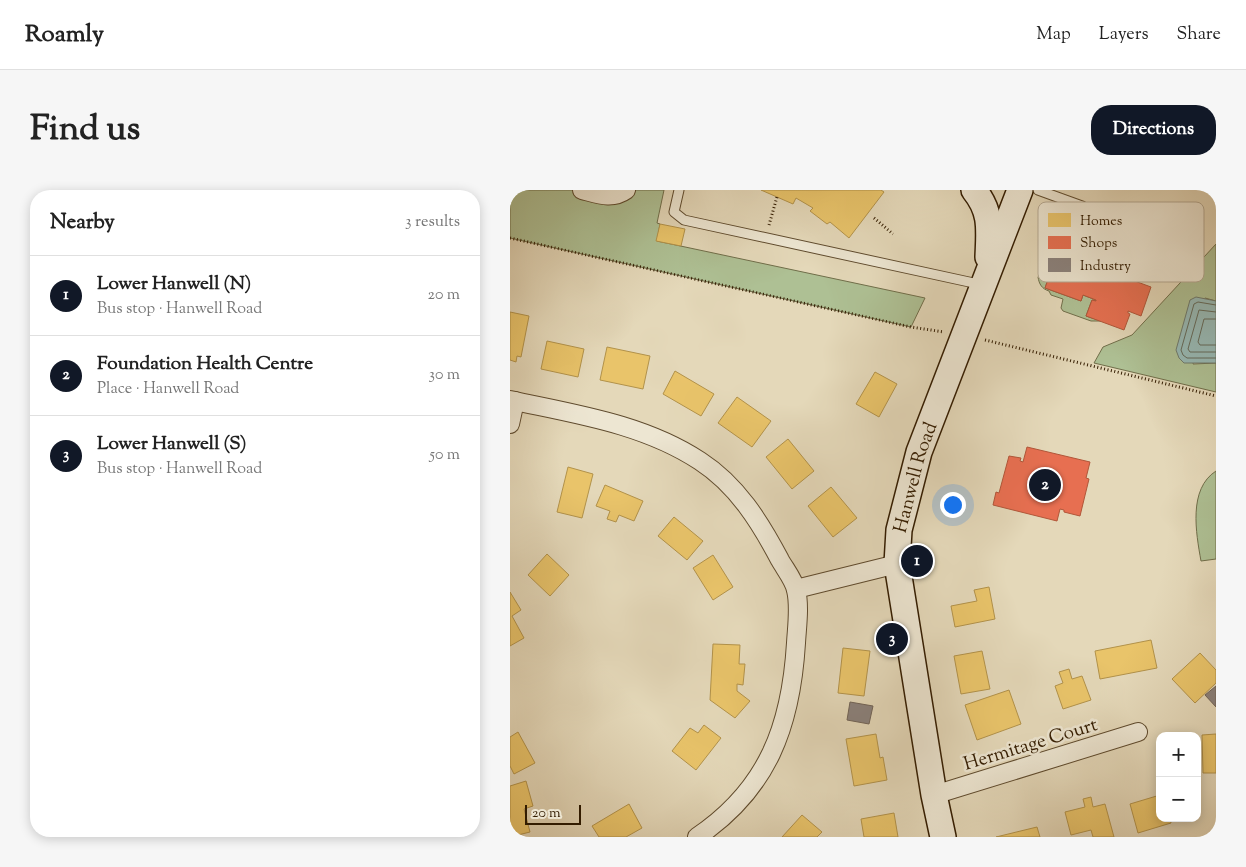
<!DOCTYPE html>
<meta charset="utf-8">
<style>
:root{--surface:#fff;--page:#f6f6f6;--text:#222;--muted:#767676;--line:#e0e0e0;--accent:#111827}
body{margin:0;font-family:"Sorts Mill Goudy",serif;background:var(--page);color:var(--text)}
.controls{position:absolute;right:15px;bottom:15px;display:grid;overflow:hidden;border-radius:10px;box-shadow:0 2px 12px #0003}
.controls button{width:45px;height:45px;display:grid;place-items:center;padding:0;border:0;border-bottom:1px solid var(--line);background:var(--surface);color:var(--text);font:25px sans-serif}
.scale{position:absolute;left:15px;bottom:12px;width:56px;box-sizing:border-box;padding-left:5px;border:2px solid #331c00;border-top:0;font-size:14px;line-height:18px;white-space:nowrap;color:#331c00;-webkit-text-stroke:4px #ede6d2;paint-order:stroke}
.you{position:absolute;left:442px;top:314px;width:18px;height:18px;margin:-12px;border:4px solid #fff;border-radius:50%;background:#1a73e8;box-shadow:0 0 0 8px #1a73e833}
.badge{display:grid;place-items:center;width:32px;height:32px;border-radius:50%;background:var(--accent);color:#fff;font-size:16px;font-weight:700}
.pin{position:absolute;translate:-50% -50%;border:2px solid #fff;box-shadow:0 1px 5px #0006}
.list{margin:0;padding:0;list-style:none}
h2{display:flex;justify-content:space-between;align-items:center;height:65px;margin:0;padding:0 20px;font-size:21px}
h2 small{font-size:16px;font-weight:400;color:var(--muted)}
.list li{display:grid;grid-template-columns:32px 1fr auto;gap:15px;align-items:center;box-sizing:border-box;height:80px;padding:0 20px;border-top:1px solid var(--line)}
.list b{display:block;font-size:19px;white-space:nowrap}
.list p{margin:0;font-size:16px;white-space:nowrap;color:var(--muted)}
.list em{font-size:16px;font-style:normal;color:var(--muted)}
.map{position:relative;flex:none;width:706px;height:647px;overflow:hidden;border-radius:20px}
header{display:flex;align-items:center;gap:30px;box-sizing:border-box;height:70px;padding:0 25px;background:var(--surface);border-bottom:1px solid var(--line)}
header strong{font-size:24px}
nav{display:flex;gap:28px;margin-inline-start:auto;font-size:18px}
.intro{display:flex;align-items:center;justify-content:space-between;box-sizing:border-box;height:120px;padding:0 30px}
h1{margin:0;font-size:35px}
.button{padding:12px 22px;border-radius:20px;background:var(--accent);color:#fff;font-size:18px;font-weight:700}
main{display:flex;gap:30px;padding:0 30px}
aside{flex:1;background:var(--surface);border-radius:20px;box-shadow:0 2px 12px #0003}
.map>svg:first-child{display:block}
.green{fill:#aec094;stroke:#706e4a}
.water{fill:#97b9b5;stroke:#6f7a6d}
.homes{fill:#e9c46a;stroke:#b2924a}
.shops{fill:#e76f51;stroke:#b15639}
.industry{fill:#8a817c;stroke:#706357}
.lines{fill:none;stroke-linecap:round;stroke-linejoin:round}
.shore{stroke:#656a5a;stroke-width:1}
.service-casing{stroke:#5f4b2e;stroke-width:11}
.minor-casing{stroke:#5f4b2e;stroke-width:20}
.secondary-casing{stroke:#331c00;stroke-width:28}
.path{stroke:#331c00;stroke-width:3;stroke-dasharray:1 2.5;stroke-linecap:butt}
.service{stroke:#ede6d2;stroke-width:9}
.minor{stroke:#ede6d2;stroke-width:18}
.secondary{stroke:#ede6d2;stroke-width:25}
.labels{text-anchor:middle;stroke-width:5;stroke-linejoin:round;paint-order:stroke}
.street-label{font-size:19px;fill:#331c00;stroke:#ede6d2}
.key{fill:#ede6d2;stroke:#b5a993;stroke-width:1}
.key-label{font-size:14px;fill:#331c00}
</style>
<header>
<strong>Roamly</strong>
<nav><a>Map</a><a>Layers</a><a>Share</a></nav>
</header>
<div class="intro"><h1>Find us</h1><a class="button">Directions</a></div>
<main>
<aside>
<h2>Nearby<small>3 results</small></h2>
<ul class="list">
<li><span class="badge">1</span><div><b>Lower Hanwell (N)</b><p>Bus stop · Hanwell Road</p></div><em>20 m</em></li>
<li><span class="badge">2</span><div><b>Foundation Health Centre</b><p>Place · Hanwell Road</p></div><em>30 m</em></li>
<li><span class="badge">3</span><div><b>Lower Hanwell (S)</b><p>Bus stop · Hanwell Road</p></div><em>50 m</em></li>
</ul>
</aside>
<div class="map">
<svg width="706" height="647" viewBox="0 0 706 647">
<rect width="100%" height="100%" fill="#e4d8b9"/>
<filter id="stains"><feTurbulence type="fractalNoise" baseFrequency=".004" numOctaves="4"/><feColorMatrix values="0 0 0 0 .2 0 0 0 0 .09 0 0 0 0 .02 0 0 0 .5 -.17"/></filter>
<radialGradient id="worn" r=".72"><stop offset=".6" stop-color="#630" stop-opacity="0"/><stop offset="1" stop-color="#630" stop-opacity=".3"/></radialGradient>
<!-- green -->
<g class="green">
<path d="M0,0H154L147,33L150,34L147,51L415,108L401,137L0,48Z"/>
<path d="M557,32L564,33L567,40L572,41L567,55L552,50L535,98L571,111L573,105L586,110V111L582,110L576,126L591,131H581L553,121L551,118L553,109L541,105L539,101C532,99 529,94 528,87L537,74L539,68V57C546,51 550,45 551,36Z"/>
<path d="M706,54V111L695,108L683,174L706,173V202L584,173L593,157L622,145Z"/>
<path d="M706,281V369L691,371C686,343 678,299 706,281Z"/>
</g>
<!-- water -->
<path class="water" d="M686,107L706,111V173H674L669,168L666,160L680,110Z"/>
<!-- homes -->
<g class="homes">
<path d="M251,0H371L374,2L339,48L320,32L317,34L300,21L303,18L286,8L283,14Z"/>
<path d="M150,34L175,39L171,56L146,51Z"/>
<path d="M0,122L19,126L11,167L7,166L6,172L0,170Z"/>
<path d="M37,151L74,159L68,187L31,179Z"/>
<path d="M97,157L140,166L133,199L90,190Z"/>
<path d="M165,181L204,204L191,226L153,204Z"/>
<path d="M365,182L387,194L369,227L346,214Z"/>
<path d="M227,207L261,231L242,257L208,233Z"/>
<path d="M278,249L304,281L282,299L256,267Z"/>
<path d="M58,277L83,284L72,328L47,322Z"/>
<path d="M95,295L133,311L124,331L109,325L106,332L97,329L100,321L86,316Z"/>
<path d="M321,297L347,328L323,347L298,316Z"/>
<path d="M164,327L193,351L177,370L148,346Z"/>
<path d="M37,364L59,385L40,406L18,385Z"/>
<path d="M203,365L223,397L203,410L183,378Z"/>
<path d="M479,397L485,429L445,437L441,416L467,411L464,400Z"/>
<path d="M0,402L11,420L2,426L14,448L0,456Z"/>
<path d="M641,450L647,478L590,489L585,461Z"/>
<path d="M203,454L230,455L229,474H235L233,495L227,494V501L240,511L225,528L200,510Z"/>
<path d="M333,458L360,461L354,506L328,503Z"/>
<path d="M472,461L480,499L451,504L444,466Z"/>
<path d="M690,463L706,480V493L685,513L662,489Z"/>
<path d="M559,479L562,489L572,486L581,510L553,519L545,496L553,493L549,482Z"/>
<path d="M499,500L511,534L467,550L455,515Z"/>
<path d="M194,535L211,548L186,580L162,561L180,538L188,543Z"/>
<path d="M8,542L25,573L4,584L0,576V547Z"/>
<path d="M366,544L370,568L373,567L377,590L344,596L336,549Z"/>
<path d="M706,544V583H693L692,545Z"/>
<path d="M16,591L23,616L14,619L20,642L0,647V596Z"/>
<path d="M650,605V628H660L661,633L628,643L620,614Z"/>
<path d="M581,607L583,617L595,614L604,647H583L581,640L561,645L555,622L575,617L573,609Z"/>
<path d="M119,614L132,638L116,647H89L82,636Z"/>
<path d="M384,623L388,647H354L351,629Z"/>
<path d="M292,625L312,642L307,647H272Z"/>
<path d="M527,637L530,647H486Z"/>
</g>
<!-- shops -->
<g class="shops">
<path d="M552,50L588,63L584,76L641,97L631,126L618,121V123L620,124L614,140L576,126L582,110L586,111V110L573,105L571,111L535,98Z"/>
<path d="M517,257L580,272L576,288L579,289L570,326L554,322V320L550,319L547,331L483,315L486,302L489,303L499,266L511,268L510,271L513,272Z"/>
</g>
<!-- industry -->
<g class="industry">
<path d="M706,496V517L695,505Z"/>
<path d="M340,512L363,516L359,534L337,530Z"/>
</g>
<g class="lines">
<!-- shore -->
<g class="shore">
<path d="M706,115L688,112L684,114L671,160L673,165L677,168H706"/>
<path d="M706,122L689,120L678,159L680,162H706"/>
<path d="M706,129H694L688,152L690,155H706"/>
</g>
<defs>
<g id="service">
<path d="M169,0L164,22L174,30L473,95"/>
<path d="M528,0L572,16L594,30L657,53"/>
</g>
<g id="minor">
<path d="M72,0C88,4 102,10 116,0"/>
<path d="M0,210C65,224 134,234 190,271C227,295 250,332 270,370C275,379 284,390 286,400C290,416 287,436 286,453C281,536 258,599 187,647"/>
<path d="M0,234L5,211"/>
<path d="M286,399L387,374"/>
<path d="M424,605L628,542"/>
</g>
<g id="secondary">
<path d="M464,0C482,22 479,40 478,67"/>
<path id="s1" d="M433,647L424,605L387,374L389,340L409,262L510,0"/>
</g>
</defs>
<!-- service casing -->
<use href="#service" class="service-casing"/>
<!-- minor casing -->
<use href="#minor" class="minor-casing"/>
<!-- secondary casing -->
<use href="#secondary" class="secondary-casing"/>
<!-- path -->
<g class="path">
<path d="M364,28L383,44"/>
<path d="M259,35L267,7"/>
<path d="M0,48L401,137L434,142"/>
<path d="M582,58L586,44"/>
<path d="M475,150L706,206"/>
</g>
<!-- service -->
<use href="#service" class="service"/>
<!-- minor -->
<use href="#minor" class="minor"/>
<!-- secondary -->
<use href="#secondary" class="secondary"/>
</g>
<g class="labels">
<!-- street labels -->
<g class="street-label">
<text dy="7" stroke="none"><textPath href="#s1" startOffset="366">Hanwell Road</textPath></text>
<text transform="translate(520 553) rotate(-17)" y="7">Hermitage Court</text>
</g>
</g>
<!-- legend -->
<rect x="528" y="12" width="166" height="80" rx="8" class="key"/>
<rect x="538" y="23" width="23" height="14" fill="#e9c46a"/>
<rect x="538" y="46" width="23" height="13" fill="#e76f51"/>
<rect x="538" y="68" width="23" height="14" fill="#8a817c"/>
<g class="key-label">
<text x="570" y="35">Homes</text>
<text x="570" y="57">Shops</text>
<text x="570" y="80">Industry</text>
</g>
<rect width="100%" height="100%" filter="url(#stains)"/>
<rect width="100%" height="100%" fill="url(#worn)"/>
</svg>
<div class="controls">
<button>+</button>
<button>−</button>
</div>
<div class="scale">20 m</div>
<div class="you"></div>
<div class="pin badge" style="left:407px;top:371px">1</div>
<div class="pin badge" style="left:535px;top:295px">2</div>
<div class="pin badge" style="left:382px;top:449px">3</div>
</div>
</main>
